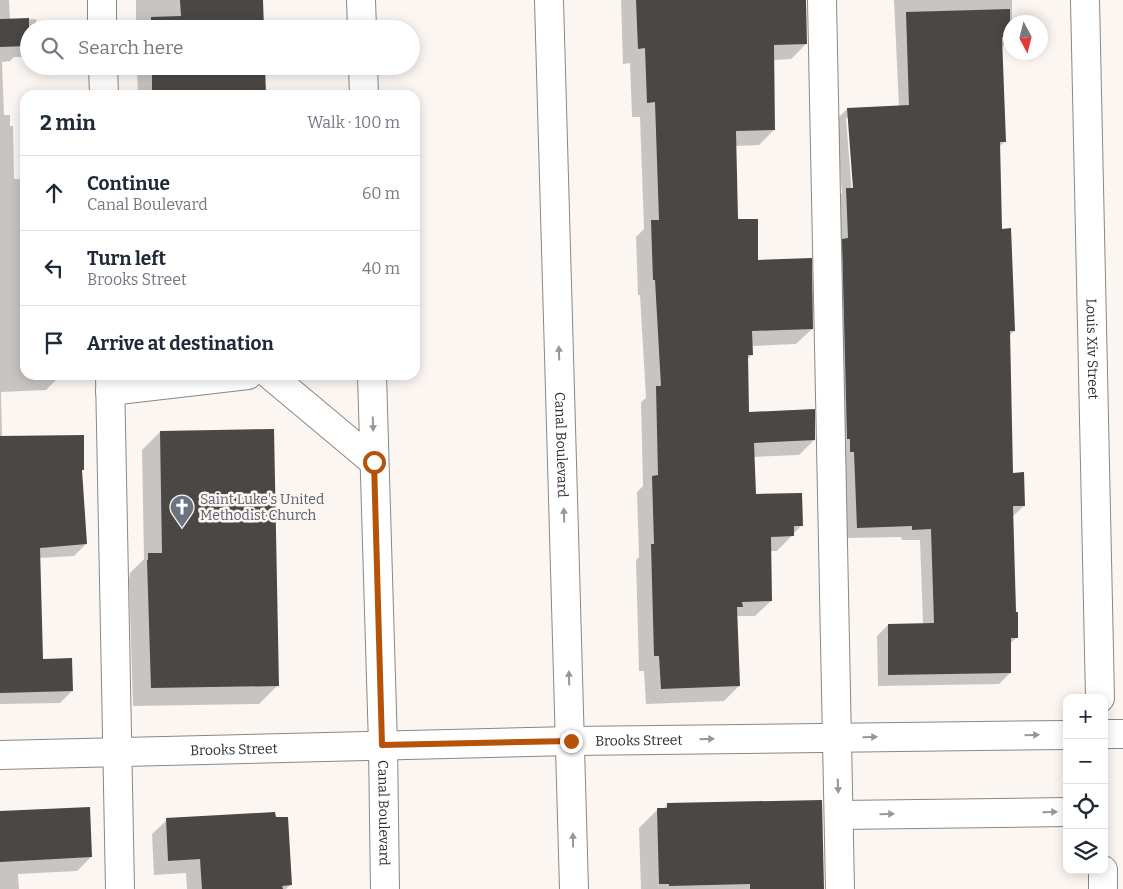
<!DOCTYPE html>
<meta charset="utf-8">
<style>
:root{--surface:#fff;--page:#f6f6f7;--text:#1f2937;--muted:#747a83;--line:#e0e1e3}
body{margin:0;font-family:Bitter,serif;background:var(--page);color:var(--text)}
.controls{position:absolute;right:15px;bottom:15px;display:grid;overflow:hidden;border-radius:10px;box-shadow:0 2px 12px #0003}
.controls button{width:45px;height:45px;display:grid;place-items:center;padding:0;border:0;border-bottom:1px solid var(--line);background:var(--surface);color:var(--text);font:25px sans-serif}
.compass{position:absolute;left:1003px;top:15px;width:45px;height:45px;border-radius:50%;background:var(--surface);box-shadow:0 2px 12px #0003;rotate:173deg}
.stop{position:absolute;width:15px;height:15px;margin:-11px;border:4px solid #b45309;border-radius:50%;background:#fff}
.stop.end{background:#b45309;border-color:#fff;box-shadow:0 1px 5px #0008}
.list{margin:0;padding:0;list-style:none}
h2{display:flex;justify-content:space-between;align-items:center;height:65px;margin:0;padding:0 20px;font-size:21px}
h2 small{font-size:16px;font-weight:400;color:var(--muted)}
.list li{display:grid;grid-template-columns:32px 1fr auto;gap:15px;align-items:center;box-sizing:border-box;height:75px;padding:0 20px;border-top:1px solid var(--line)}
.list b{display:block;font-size:19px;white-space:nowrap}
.list p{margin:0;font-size:16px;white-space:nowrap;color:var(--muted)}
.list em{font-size:16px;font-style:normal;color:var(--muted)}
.icon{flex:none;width:28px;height:28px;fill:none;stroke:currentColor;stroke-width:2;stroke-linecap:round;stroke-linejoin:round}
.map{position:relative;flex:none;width:1123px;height:889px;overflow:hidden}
.search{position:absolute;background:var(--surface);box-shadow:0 2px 12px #0003;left:20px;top:20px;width:400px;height:55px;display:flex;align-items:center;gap:12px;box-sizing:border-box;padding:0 18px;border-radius:28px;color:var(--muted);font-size:19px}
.panel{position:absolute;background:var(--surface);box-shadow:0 2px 12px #0003;left:20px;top:90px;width:400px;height:290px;border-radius:15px}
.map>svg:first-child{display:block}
.shadow{fill:#0003;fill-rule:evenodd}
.building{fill:#4b4744}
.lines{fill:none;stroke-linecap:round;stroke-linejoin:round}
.minor-casing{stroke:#8b8783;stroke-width:30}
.major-casing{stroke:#8b8783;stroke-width:30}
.minor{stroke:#fff;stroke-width:28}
.major{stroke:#fff;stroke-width:28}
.oneway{fill:#989796}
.route{stroke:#b45309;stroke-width:6}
.labels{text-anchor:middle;stroke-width:5;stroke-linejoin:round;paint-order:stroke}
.street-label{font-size:14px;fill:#312f2e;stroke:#fbf6f2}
.worship-label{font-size:14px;fill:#5b616d;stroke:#fbf6f2;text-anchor:start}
</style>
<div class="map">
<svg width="1123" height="889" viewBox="0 0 1123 889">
<rect width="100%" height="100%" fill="#fbf6f2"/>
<!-- shadow -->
<g class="shadow">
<path d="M0,0H9L10,20L36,19V29H29V53L25,57H14L10,61L2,62L4,115H10V126H13L14,179H25V375H58V378L46,390L1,392L2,437L83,469L81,472L86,544L74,556L39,558L42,660L72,691L60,703L0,704Z"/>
<rect x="136" y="0" width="127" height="29"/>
<path d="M621,0H805L806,44L791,59L773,60L774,130L759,145L735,146L737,221L757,262L812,329L796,344L751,346L752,355L746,360L748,414L814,440L799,455L753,457L754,496L802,525L777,551H770L771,601L755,616H736L739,686L724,701L646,704L644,671H639L636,560L639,557L637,492L643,486L641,402L646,398L640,295H638L636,237L644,229L640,117H632L630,63L623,64Z"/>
<path d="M894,0H1012V22H1010V39L1001,48L1005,141L999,147L1001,230L1014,331L1009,336L1012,474L1024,506L1012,517L1017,637L1009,645L1010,673L999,684L878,686L877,636L888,625L923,624L920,540H902L901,537L846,538L835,200L842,193L836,120L847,109L899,107ZM846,118H849L855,194H852Z"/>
<path d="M137,66H264L265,95H138Z"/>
<path d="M160,432L277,686L259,704L133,706L129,580L130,573L144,559L142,450Z"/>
<path d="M668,804L822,889H641L639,828L657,810H662Z"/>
<path d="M0,812L91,857L77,871L18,874L19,889H0Z"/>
<path d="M167,820L290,885L286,889H187L186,873L154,875L152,834Z"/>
</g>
<!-- building -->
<g class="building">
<path d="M180,0H263L264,29H151V17L181,16Z"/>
<path d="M636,0H806L807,44L774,45L775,130L736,131L738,219H758V260L812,258L813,329L752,331L753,355H748L749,412L815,409V440L754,443L756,494L802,493L803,526H794V536L771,537L772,601L742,602L743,607H737L740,686L661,689L659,656H654L651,544H654L652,476L658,475L656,386H661L655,280H653L651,220H659L655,102L647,103L645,48L638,49Z"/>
<path d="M1010,9V37H1002L1006,142H1000L1002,229L1011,228L1014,304L1015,331H1010L1013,473L1024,472L1025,506H1013L1016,612H1018V638H1011V673L888,675V624L934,623L931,529L912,530V526L857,528L854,452H850V439H847L842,239L848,238L846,188H853L847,108L909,105L906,12Z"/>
<path d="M29,18V46L0,47V19Z"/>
<path d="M152,66H265L266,95H152Z"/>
<path d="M274,429L279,686L151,688L147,560H148V553H162L160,431Z"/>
<path d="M84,435V470H82L87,544L40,548L43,659L72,658L73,691L0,693V436Z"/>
<path d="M822,800L824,889H750V884L669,886V884H659L657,808H667V803Z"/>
<path d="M90,807L92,857L0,862V811Z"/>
<path d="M275,812L276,817H288L292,885L282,886L283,889H202L200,859L168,861L166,818Z"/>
</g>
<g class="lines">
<defs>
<g id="minor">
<path d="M102,0V29"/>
<path d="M822,0L840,889"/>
<path id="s1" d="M1085,0L1100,698"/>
<path d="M103,66L104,95"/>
<path d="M110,375L120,889"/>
<path d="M270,375L374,462"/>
<path d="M110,391L248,375"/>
<path d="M1104,734H1123"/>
<path id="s2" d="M0,755L571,741L1067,735"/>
<path d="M839,815L1067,812"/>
<path d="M1103,870V889"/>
</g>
<g id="major">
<path d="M361,0L362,29"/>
<path id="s3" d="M549,0L574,889"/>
<path d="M363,66L364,95"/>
<path id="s4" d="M372,375L383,745L385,889"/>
</g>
</defs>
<!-- minor casing -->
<use href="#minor" class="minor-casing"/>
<!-- major casing -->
<use href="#major" class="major-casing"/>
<!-- minor -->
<use href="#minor" class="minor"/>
<!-- major -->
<use href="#major" class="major"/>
</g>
<!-- one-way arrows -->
<defs><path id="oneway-solid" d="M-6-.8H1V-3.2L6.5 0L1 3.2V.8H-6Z" transform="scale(1.25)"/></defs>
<g class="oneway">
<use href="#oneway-solid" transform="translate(559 353) rotate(-92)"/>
<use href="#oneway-solid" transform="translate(373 424) rotate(88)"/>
<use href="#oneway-solid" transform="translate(564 515) rotate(-92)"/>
<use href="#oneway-solid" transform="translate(569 678) rotate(-92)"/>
<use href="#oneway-solid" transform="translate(1032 735) rotate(-1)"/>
<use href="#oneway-solid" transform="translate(870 737) rotate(-1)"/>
<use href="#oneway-solid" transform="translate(707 739) rotate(-1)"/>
<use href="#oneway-solid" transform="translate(838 786) rotate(88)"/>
<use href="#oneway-solid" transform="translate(1050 812) rotate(-1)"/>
<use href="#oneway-solid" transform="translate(887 814) rotate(-1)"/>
<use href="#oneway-solid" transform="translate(573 840) rotate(-91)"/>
</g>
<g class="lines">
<!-- route -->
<path class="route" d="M374,462L382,745L571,741"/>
</g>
<!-- icons -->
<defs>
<symbol id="church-pin" viewBox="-11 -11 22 30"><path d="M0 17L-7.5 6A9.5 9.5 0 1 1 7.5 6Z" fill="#6b7280" stroke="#fbf6f2"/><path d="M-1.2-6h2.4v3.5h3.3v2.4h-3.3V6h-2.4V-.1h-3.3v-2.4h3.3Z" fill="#fff"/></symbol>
</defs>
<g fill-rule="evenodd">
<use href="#church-pin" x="168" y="493" width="28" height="38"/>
</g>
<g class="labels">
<!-- street labels -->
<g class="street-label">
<text dy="5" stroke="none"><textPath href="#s1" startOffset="349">Louis Xiv Street</textPath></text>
<text dy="5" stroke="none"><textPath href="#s3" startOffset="445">Canal Boulevard</textPath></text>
<text dy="5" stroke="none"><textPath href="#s2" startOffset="639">Brooks Street</textPath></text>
<text dy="5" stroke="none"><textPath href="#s2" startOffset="234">Brooks Street</textPath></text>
<text dy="5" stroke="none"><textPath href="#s4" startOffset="438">Canal Boulevard</textPath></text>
</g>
<!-- worship labels -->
<g class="worship-label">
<text x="200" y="504">Saint Luke's United<tspan x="200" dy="16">Methodist Church</tspan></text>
</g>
</g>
</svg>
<div class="controls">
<button>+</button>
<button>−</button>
<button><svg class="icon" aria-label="locate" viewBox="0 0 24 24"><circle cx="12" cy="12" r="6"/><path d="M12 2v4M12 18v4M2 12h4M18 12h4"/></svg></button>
<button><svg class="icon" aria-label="layers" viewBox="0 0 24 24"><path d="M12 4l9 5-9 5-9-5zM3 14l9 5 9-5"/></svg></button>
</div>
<svg class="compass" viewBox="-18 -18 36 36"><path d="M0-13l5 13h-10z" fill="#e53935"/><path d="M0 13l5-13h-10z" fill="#747a83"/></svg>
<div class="stop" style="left:374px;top:462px"></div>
<div class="stop end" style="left:571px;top:741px"></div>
<div class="search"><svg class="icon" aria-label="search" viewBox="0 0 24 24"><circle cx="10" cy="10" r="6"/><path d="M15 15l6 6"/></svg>Search here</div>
<section class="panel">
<h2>2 min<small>Walk · 100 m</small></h2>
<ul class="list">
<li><svg class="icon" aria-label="ahead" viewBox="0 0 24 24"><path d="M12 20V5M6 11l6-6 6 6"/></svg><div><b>Continue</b><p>Canal Boulevard</p></div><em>60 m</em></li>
<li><svg class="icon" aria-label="left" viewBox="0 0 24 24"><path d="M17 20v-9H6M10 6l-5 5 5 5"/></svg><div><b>Turn left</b><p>Brooks Street</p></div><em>40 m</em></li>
<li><svg class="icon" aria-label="arrive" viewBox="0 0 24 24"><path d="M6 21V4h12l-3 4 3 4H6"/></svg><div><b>Arrive at destination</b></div></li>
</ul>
</section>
</div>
